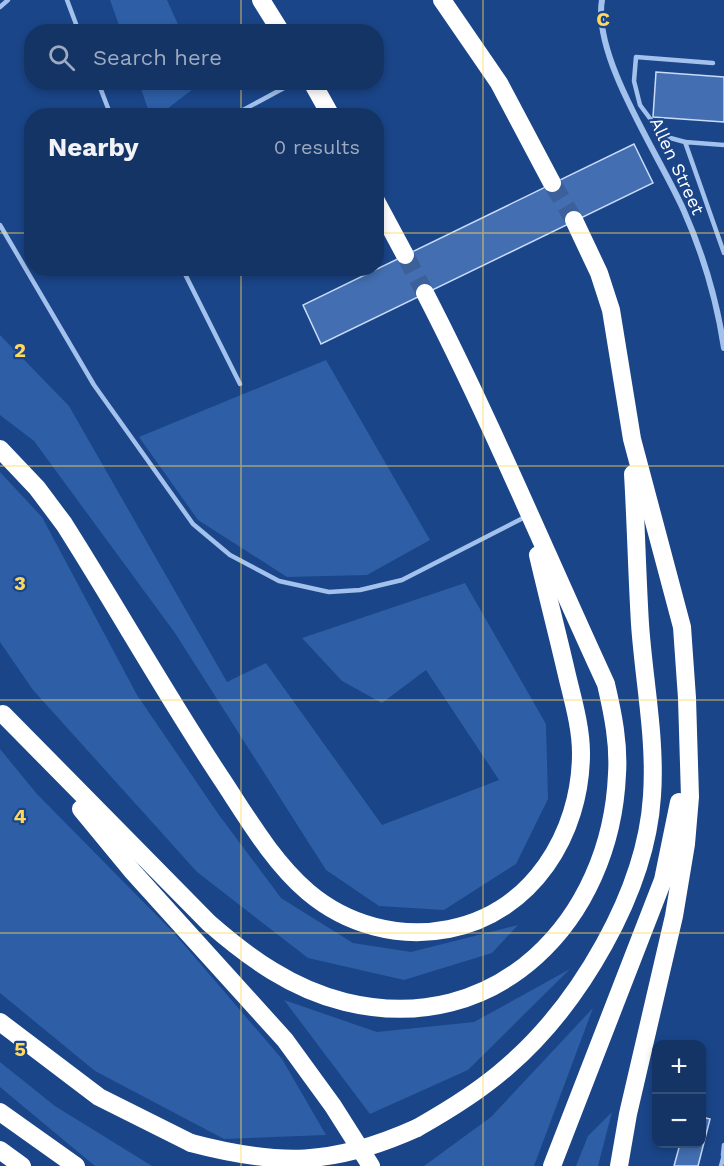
<!DOCTYPE html>
<meta charset="utf-8">
<style>
:root{--surface:#143466;--page:#1d3c6c;--text:#f1f3f6;--muted:#9daabf;--line:#334f7a}
body{margin:0;font-family:"Work Sans",sans-serif;background:var(--page);color:var(--text)}
.controls{position:absolute;right:18px;bottom:18px;display:grid;overflow:hidden;border-radius:12px;box-shadow:0 3px 9px #0003}
.controls button{width:54px;height:54px;display:grid;place-items:center;padding:0;border:0;border-bottom:2px solid var(--line);background:var(--surface);color:var(--text);font:30px sans-serif}
.list{margin:0;padding:0;list-style:none}
h2{display:flex;justify-content:space-between;align-items:center;height:78px;margin:0;padding:0 24px;font-size:26px}
h2 small{font-size:20px;font-weight:400;color:var(--muted)}
.icon{flex:none;width:33px;height:33px;fill:none;stroke:currentColor;stroke-width:2;stroke-linecap:round;stroke-linejoin:round}
.map{position:relative;flex:none;width:724px;height:1166px;overflow:hidden}
.search{position:absolute;background:var(--surface);box-shadow:0 3px 9px #0003;left:24px;top:24px;width:360px;height:66px;display:flex;align-items:center;gap:15px;box-sizing:border-box;padding:0 21px;border-radius:24px;color:var(--muted);font-size:22px}
.panel{position:absolute;background:var(--surface);box-shadow:0 3px 9px #0003;left:24px;top:108px;width:360px;height:168px;border-radius:24px}
.map>svg:first-child{display:block}
.green{fill:#2d5ea6}
.building{fill:#436fb2;stroke:#c8dcf9;stroke-width:1.5}
.lines{fill:none;stroke-linecap:round;stroke-linejoin:round}
.highway-tunnel{stroke:#3c619a;stroke-width:18;stroke-dasharray:18 9;stroke-linecap:butt}
.lane{stroke:#a2c1ed;stroke-width:4.5}
.street{stroke:#a2c1ed;stroke-width:6}
.highway{stroke:#fff;stroke-width:18}
.highway-bridge{stroke:#fff;stroke-width:18}
.grid{fill:none;stroke:#ffd85e;stroke-width:1.5;stroke-opacity:0.55}
.labels{text-anchor:middle;stroke-width:4.5;stroke-linejoin:round;paint-order:stroke}
.street-label{font-size:18px;fill:#fff;stroke:#1a4588}
.grid-label{font-size:20px;text-anchor:middle;font-weight:bold;fill:#ffd85e;stroke:#1a4588;stroke-width:4.5;stroke-linejoin:round;paint-order:stroke}
</style>
<div class="map">
<svg width="724" height="1166" viewBox="0 0 724 1166">
<rect width="100%" height="100%" fill="#1a4588"/>
<!-- green -->
<g class="green">
<path d="M110,0H167L181,31H121Z"/>
<path d="M202,82L158,116L150,115L139,83Z"/>
<path d="M0,335L69,406L227,682L266,663L382,825L499,780L426,670L382,703L342,681L302,638L465,583L546,724L548,799L516,864L444,910L379,906L326,870L175,633L34,441L0,415Z"/>
<path d="M326,360L430,540L367,575L287,577L198,520L139,437Z"/>
<path d="M0,472L42,517L137,695L219,815L281,898L353,943L411,952L518,925L492,953L404,980L308,958L197,872L33,690L0,642Z"/>
<path d="M0,749L37,794L174,933L282,1059L326,1135L224,1139L95,1071L0,993Z"/>
<path d="M570,969L468,1070L370,1114L284,1000L377,1032L474,1022Z"/>
<path d="M593,1008L534,1166H424L491,1117Z"/>
<path d="M0,1062L55,1106L152,1166H95L0,1087Z"/>
<path d="M612,1112L598,1166H576L588,1136Z"/>
</g>
<!-- building -->
<g class="building">
<path d="M656,72L724,77V122L653,117Z"/>
<path d="M634,144L653,183L321,344L303,305Z"/>
<path d="M702,1117L710,1119L698,1166H674L680,1144H702Z"/>
</g>
<g class="lines">
<!-- highway-tunnel -->
<g class="highway-tunnel">
<path d="M552,183L574,220"/>
<path d="M405,255L425,293"/>
</g>
<!-- lane -->
<g class="lane">
<path d="M67,0L79,32"/>
<path d="M0,7L8,0"/>
<path d="M98,82L111,116"/>
<path d="M232,116L295,82"/>
<path d="M685,142L663,136L640,105L634,81L636,57L713,63"/>
<path d="M724,145L685,142L724,253"/>
<path d="M0,225L94,385L193,524L230,555L279,581L329,592L360,590L402,580L525,517"/>
<path d="M182,268L240,384"/>
<path d="M723,1155L724,1145"/>
<path d="M721,1166L724,1155"/>
</g>
<!-- street -->
<path class="street" d="M602,0C592,57 660,156 684,211C703,254 717,302 724,348"/>
<!-- highway -->
<g class="highway">
<path d="M261,0L281,32"/>
<path d="M442,0L499,83L552,183"/>
<path d="M312,82L331,116"/>
<path d="M376,201L405,255"/>
<path d="M574,220L599,273L611,310L632,439L682,627L687,698L690,797L686,844L674,916L628,1114L619,1166"/>
<path d="M0,449L37,488L64,524C118,609 167,697 223,781C248,819 273,862 308,892C347,925 399,939 449,929C532,913 581,834 581,753C581,726 572,697 566,671C557,632 547,594 538,555"/>
<path d="M3,714L209,923C249,958 292,989 345,1002C497,1039 611,920 617,774C619,744 613,714 606,684C546,554 491,421 425,293"/>
<path d="M81,809L133,872L285,1040L333,1106L371,1166"/>
<path d="M0,1022L99,1097L191,1143"/>
<path d="M0,1112L76,1166"/>
<path d="M417,1128C449,1110 480,1091 507,1067C579,1005 646,892 652,796C656,738 644,682 640,624C637,574 636,524 633,474"/>
<path d="M0,1150L22,1166"/>
<path d="M552,1166L663,880L679,802"/>
</g>
<!-- highway-bridge -->
<path class="highway-bridge" d="M191,1143C278,1166 333,1166 417,1128"/>
</g>
<!-- grid -->
<path class="grid" d="M241,0V32M483,0V1166M241,82V116M0,233H32M376,233H724M241,268V1166M0,466H724M0,700H724M0,933H724"/>
<g class="labels">
<!-- street labels -->
<g class="street-label">
<text transform="translate(677 166) rotate(65)" y="6">Allen Street</text>
</g>
</g>
<g class="grid-label">
<text x="603" y="26">C</text>
<text x="20" y="357">2</text>
<text x="20" y="590">3</text>
<text x="20" y="823">4</text>
<text x="20" y="1056">5</text>
</g>
</svg>
<div class="controls">
<button>+</button>
<button>−</button>
</div>
<div class="search"><svg class="icon" aria-label="search" viewBox="0 0 24 24"><circle cx="10" cy="10" r="6"/><path d="M15 15l6 6"/></svg>Search here</div>
<section class="panel">
<h2>Nearby<small>0 results</small></h2>
<ul class="list">
</ul>
</section>
</div>
